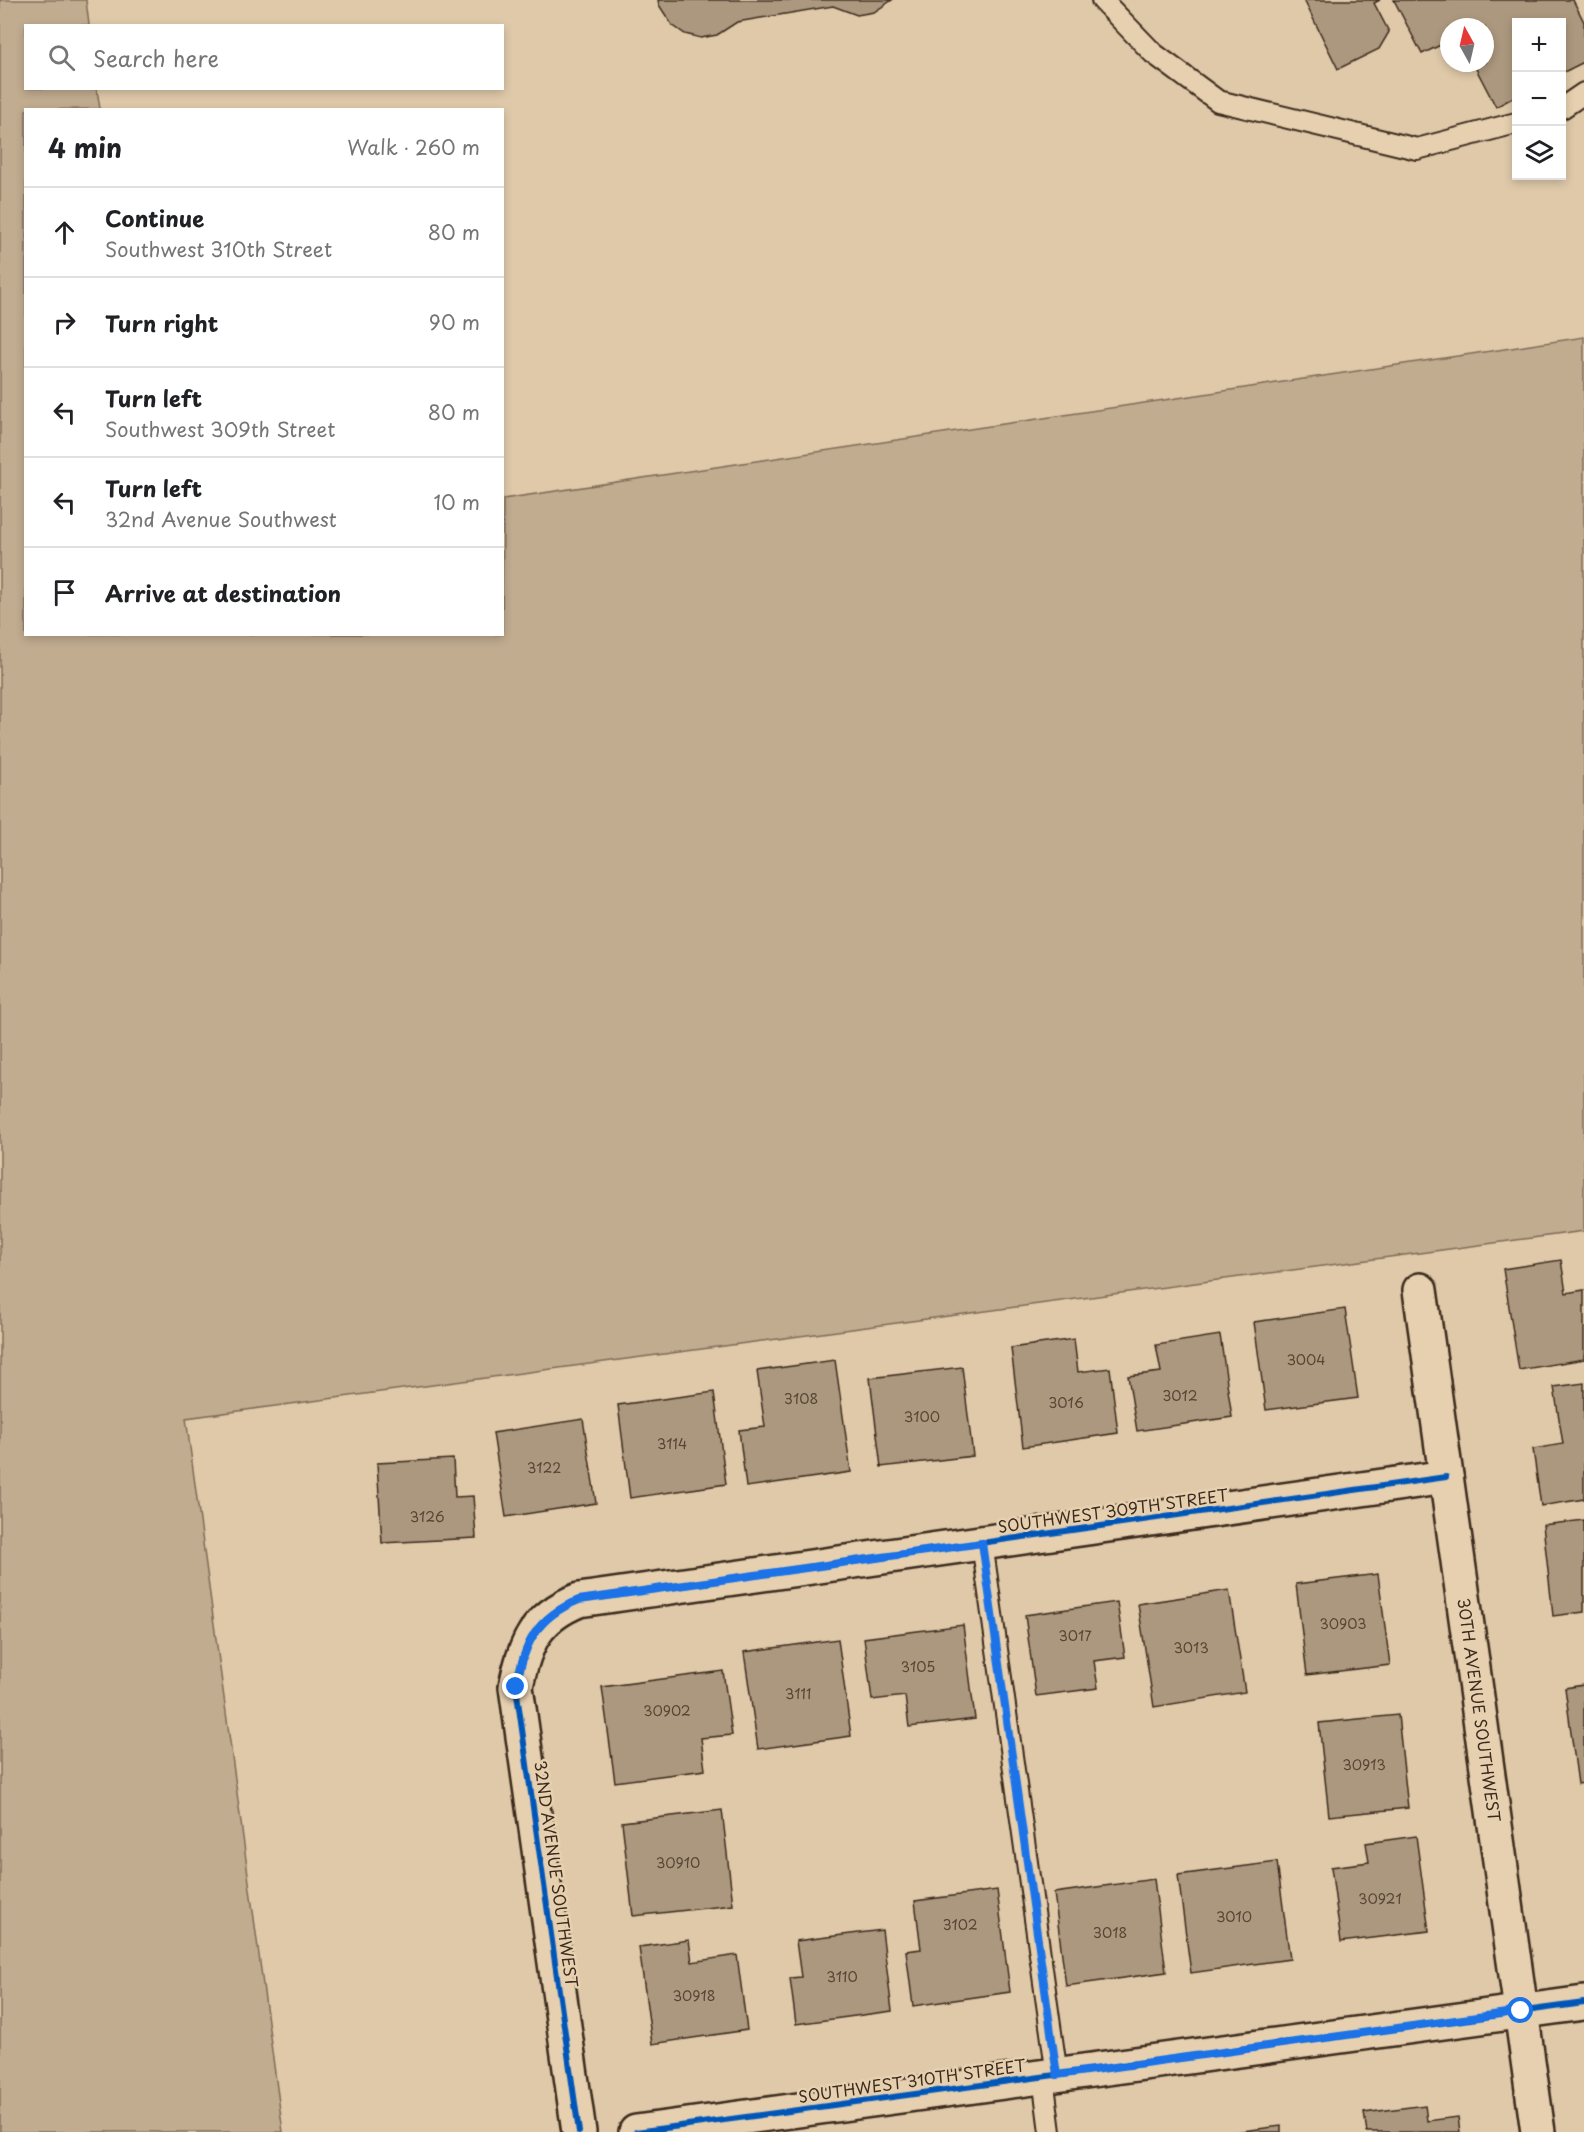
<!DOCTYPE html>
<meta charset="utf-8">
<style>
:root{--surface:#fff;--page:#f6f6f6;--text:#202124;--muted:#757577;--line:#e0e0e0}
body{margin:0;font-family:"Playpen Sans",sans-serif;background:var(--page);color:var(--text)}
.controls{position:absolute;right:18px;top:18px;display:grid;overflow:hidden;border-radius:0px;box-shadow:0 3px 9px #0003}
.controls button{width:54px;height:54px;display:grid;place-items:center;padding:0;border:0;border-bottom:2px solid var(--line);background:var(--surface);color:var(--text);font:30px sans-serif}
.compass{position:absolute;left:1440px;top:18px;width:54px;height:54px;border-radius:50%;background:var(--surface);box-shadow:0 3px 9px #0003;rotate:352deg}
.stop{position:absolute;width:18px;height:18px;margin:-14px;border:4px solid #1a73e8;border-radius:50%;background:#fff}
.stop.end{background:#1a73e8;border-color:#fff;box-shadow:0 2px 6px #0008}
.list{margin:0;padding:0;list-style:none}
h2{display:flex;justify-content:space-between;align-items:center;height:78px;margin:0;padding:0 24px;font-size:26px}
h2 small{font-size:20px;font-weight:400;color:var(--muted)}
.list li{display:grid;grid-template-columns:39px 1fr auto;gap:18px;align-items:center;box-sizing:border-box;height:90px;padding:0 24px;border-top:2px solid var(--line)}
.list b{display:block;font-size:22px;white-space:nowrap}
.list p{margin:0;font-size:20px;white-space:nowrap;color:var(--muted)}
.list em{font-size:20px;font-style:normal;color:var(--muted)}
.icon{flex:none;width:33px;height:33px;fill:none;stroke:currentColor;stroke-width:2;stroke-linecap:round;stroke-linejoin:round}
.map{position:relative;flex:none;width:1584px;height:2132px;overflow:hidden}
.search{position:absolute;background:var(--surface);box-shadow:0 3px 9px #0003;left:24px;top:24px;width:480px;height:66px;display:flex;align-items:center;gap:15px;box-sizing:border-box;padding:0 21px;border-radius:0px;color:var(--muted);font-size:22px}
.panel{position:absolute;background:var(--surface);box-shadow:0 3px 9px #0003;left:24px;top:108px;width:480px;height:528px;border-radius:0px}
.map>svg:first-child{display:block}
.green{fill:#c1ac90;stroke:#7e6b57;stroke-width:1.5}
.building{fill:#ac987e;stroke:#3b2a1e;stroke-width:1.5}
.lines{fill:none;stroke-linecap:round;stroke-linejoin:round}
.lane-casing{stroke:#3b2a1e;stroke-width:24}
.street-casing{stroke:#3b2a1e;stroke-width:38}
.lane{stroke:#e6d0af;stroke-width:20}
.street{stroke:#e6d0af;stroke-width:33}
.cycleway-casing{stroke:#e6d0af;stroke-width:10}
.cycleway{stroke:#0057b8;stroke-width:6}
.route{stroke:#1a73e8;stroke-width:8}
.labels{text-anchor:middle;stroke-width:5;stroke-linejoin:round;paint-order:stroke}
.number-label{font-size:14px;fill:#574636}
.street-label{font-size:16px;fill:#3b2a1e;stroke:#e6d0af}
</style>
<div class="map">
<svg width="1584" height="2132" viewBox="0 0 1584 2132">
<rect width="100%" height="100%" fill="#dfc9a9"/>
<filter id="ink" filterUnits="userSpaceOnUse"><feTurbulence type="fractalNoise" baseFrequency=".0167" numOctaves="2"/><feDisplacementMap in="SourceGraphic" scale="12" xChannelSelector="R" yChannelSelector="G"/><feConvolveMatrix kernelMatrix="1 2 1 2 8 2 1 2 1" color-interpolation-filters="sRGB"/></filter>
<g filter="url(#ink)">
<!-- green -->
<path class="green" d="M0,0H86L89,25L26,26V88L97,89L100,109L26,110V634H502L503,499L1584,337V1231L186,1418L283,2132H0Z"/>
<!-- building -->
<g class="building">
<path d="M658,0H892L874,12L857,15L833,6L737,22L717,35L701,38L685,34L672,25L659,5Z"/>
<path d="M1304,0H1380L1374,3L1389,32L1379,49L1338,69Z"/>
<path d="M1394,0H1573L1584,22V62L1562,73V22H1516V96L1496,107L1473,63H1485V27H1449V41L1422,54Z"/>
<path d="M1561,1260L1566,1293L1584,1290V1359L1519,1370L1503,1269Z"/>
<path d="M1345,1309L1358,1398L1266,1410L1254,1322Z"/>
<path d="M1220,1335L1232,1417L1137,1431L1128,1376L1161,1372L1156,1345Z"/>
<path d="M1074,1339L1078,1372L1110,1368L1118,1433L1023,1447L1011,1348Z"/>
<path d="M835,1360L851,1472L746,1487L739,1430L765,1427L757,1371Z"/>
<path d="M962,1367L973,1456L881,1467L870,1378Z"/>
<path d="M1584,1383V1499L1541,1506L1533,1449L1563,1444L1554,1387Z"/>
<path d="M714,1392L726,1484L630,1498L618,1405Z"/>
<path d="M583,1419L596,1503L506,1517L493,1433Z"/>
<path d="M453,1459L455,1497L473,1496L476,1538L382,1543L377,1463Z"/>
<path d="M1584,1520V1612L1553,1616L1543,1525Z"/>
<path d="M1378,1574L1390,1665L1307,1675L1296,1584Z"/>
<path d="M1229,1590L1245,1692L1154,1707L1138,1604Z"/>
<path d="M1117,1602L1125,1657L1094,1661L1098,1688L1036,1696L1025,1615Z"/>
<path d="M963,1625L975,1719L909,1727L905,1696L872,1700L864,1638Z"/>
<path d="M838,1639L851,1736L758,1749L744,1652Z"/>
<path d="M723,1671L732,1735L701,1738L705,1770L615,1782L602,1687Z"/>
<path d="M1584,1685V1783L1578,1784L1565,1688Z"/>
<path d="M1398,1715L1408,1808L1329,1816L1319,1723Z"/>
<path d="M722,1810L733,1905L633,1916L622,1822Z"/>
<path d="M1416,1836L1429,1931L1341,1942L1331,1867L1369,1862L1366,1843Z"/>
<path d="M1277,1862L1290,1959L1191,1973L1178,1875Z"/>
<path d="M1154,1879L1166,1972L1066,1986L1054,1893Z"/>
<path d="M997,1890L1010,1992L913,2006L906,1951L921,1949L915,1901Z"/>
<path d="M882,1930L892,2011L796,2024L790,1978L801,1977L796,1941Z"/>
<path d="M689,1940L692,1962L737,1955L747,2030L652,2044L639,1947Z"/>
<path d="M1425,2105L1427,2121L1458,2117L1460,2132H1367L1364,2113Z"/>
<path d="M1281,2126V2132H1235Z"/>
</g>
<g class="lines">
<defs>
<g id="lane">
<path d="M1102,0L1153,53L1218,101L1417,149L1516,123"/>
<path d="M1562,108L1584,93"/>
<path d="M982,1543L1057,2075"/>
<path d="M1043,2077L1050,2132"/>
</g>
<g id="street">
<path id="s1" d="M1420,1290L1538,2132"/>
<path d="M579,2132L516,1687C524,1644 536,1617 579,1600L1446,1477"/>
<path d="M636,2132L1584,2003"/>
</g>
</defs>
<!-- lane casing -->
<use href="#lane" class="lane-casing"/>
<!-- street casing -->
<use href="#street" class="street-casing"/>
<!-- lane -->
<use href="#lane" class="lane"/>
<!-- street -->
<use href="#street" class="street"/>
<defs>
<g id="cycleway">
<path d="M579,2132L516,1687C524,1644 536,1617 579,1600L1446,1477"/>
<path d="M636,2132L1584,2003"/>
</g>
</defs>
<!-- cycleway casing -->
<use href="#cycleway" class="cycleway-casing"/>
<!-- cycleway -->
<use href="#cycleway" class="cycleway"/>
</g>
</g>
<g class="lines" filter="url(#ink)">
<!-- route -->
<path class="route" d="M516,1687C524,1644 536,1617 579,1600L982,1543L1057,2075L1521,2011"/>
</g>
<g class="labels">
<!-- number labels -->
<g class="number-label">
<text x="1306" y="1365">3004</text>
<text x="1180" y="1401">3012</text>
<text x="801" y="1404">3108</text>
<text x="1066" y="1408">3016</text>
<text x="922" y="1422">3100</text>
<text x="672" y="1449">3114</text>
<text x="544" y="1473">3122</text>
<text x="427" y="1522">3126</text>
<text x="1343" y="1629">30903</text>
<text x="1075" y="1641">3017</text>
<text x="1191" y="1653">3013</text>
<text x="918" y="1672">3105</text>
<text x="798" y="1699">3111</text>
<text x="667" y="1716">30902</text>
<text x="1364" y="1770">30913</text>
<text x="678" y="1868">30910</text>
<text x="1380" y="1904">30921</text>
<text x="1234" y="1922">3010</text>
<text x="960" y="1930">3102</text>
<text x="1110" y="1938">3018</text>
<text x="842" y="1982">3110</text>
<text x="694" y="2001">30918</text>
</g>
<!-- street labels -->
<g class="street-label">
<text transform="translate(1113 1511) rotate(-8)" y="6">SOUTHWEST 309TH STREET</text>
<text dy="6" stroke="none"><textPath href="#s1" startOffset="424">30TH AVENUE SOUTHWEST</textPath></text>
<text transform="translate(556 1874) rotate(82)" y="6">32ND AVENUE SOUTHWEST</text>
<text transform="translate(912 2081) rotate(-8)" y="6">SOUTHWEST 310TH STREET</text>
</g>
</g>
</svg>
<div class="controls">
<button>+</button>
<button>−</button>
<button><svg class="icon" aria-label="layers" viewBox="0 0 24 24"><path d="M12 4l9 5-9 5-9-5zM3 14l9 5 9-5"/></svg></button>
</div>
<svg class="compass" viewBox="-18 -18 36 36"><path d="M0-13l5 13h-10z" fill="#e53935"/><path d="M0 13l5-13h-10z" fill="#757577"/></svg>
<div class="stop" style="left:1521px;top:2011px"></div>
<div class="stop end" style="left:516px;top:1687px"></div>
<div class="search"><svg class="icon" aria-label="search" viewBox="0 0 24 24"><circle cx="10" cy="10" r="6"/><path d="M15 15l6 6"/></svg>Search here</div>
<section class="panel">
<h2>4 min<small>Walk · 260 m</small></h2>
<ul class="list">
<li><svg class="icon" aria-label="ahead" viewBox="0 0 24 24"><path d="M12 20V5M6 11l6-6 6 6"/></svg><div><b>Continue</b><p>Southwest 310th Street</p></div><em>80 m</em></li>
<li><svg class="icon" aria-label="right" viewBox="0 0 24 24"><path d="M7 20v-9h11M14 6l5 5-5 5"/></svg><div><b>Turn right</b></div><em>90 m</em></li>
<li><svg class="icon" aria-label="left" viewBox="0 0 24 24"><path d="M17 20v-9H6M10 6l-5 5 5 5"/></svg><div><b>Turn left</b><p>Southwest 309th Street</p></div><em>80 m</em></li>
<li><svg class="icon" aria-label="left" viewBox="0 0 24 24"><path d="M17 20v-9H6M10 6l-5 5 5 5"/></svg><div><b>Turn left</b><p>32nd Avenue Southwest</p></div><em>10 m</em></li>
<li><svg class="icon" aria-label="arrive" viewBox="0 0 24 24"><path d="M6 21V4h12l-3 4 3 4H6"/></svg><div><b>Arrive at destination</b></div></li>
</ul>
</section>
</div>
